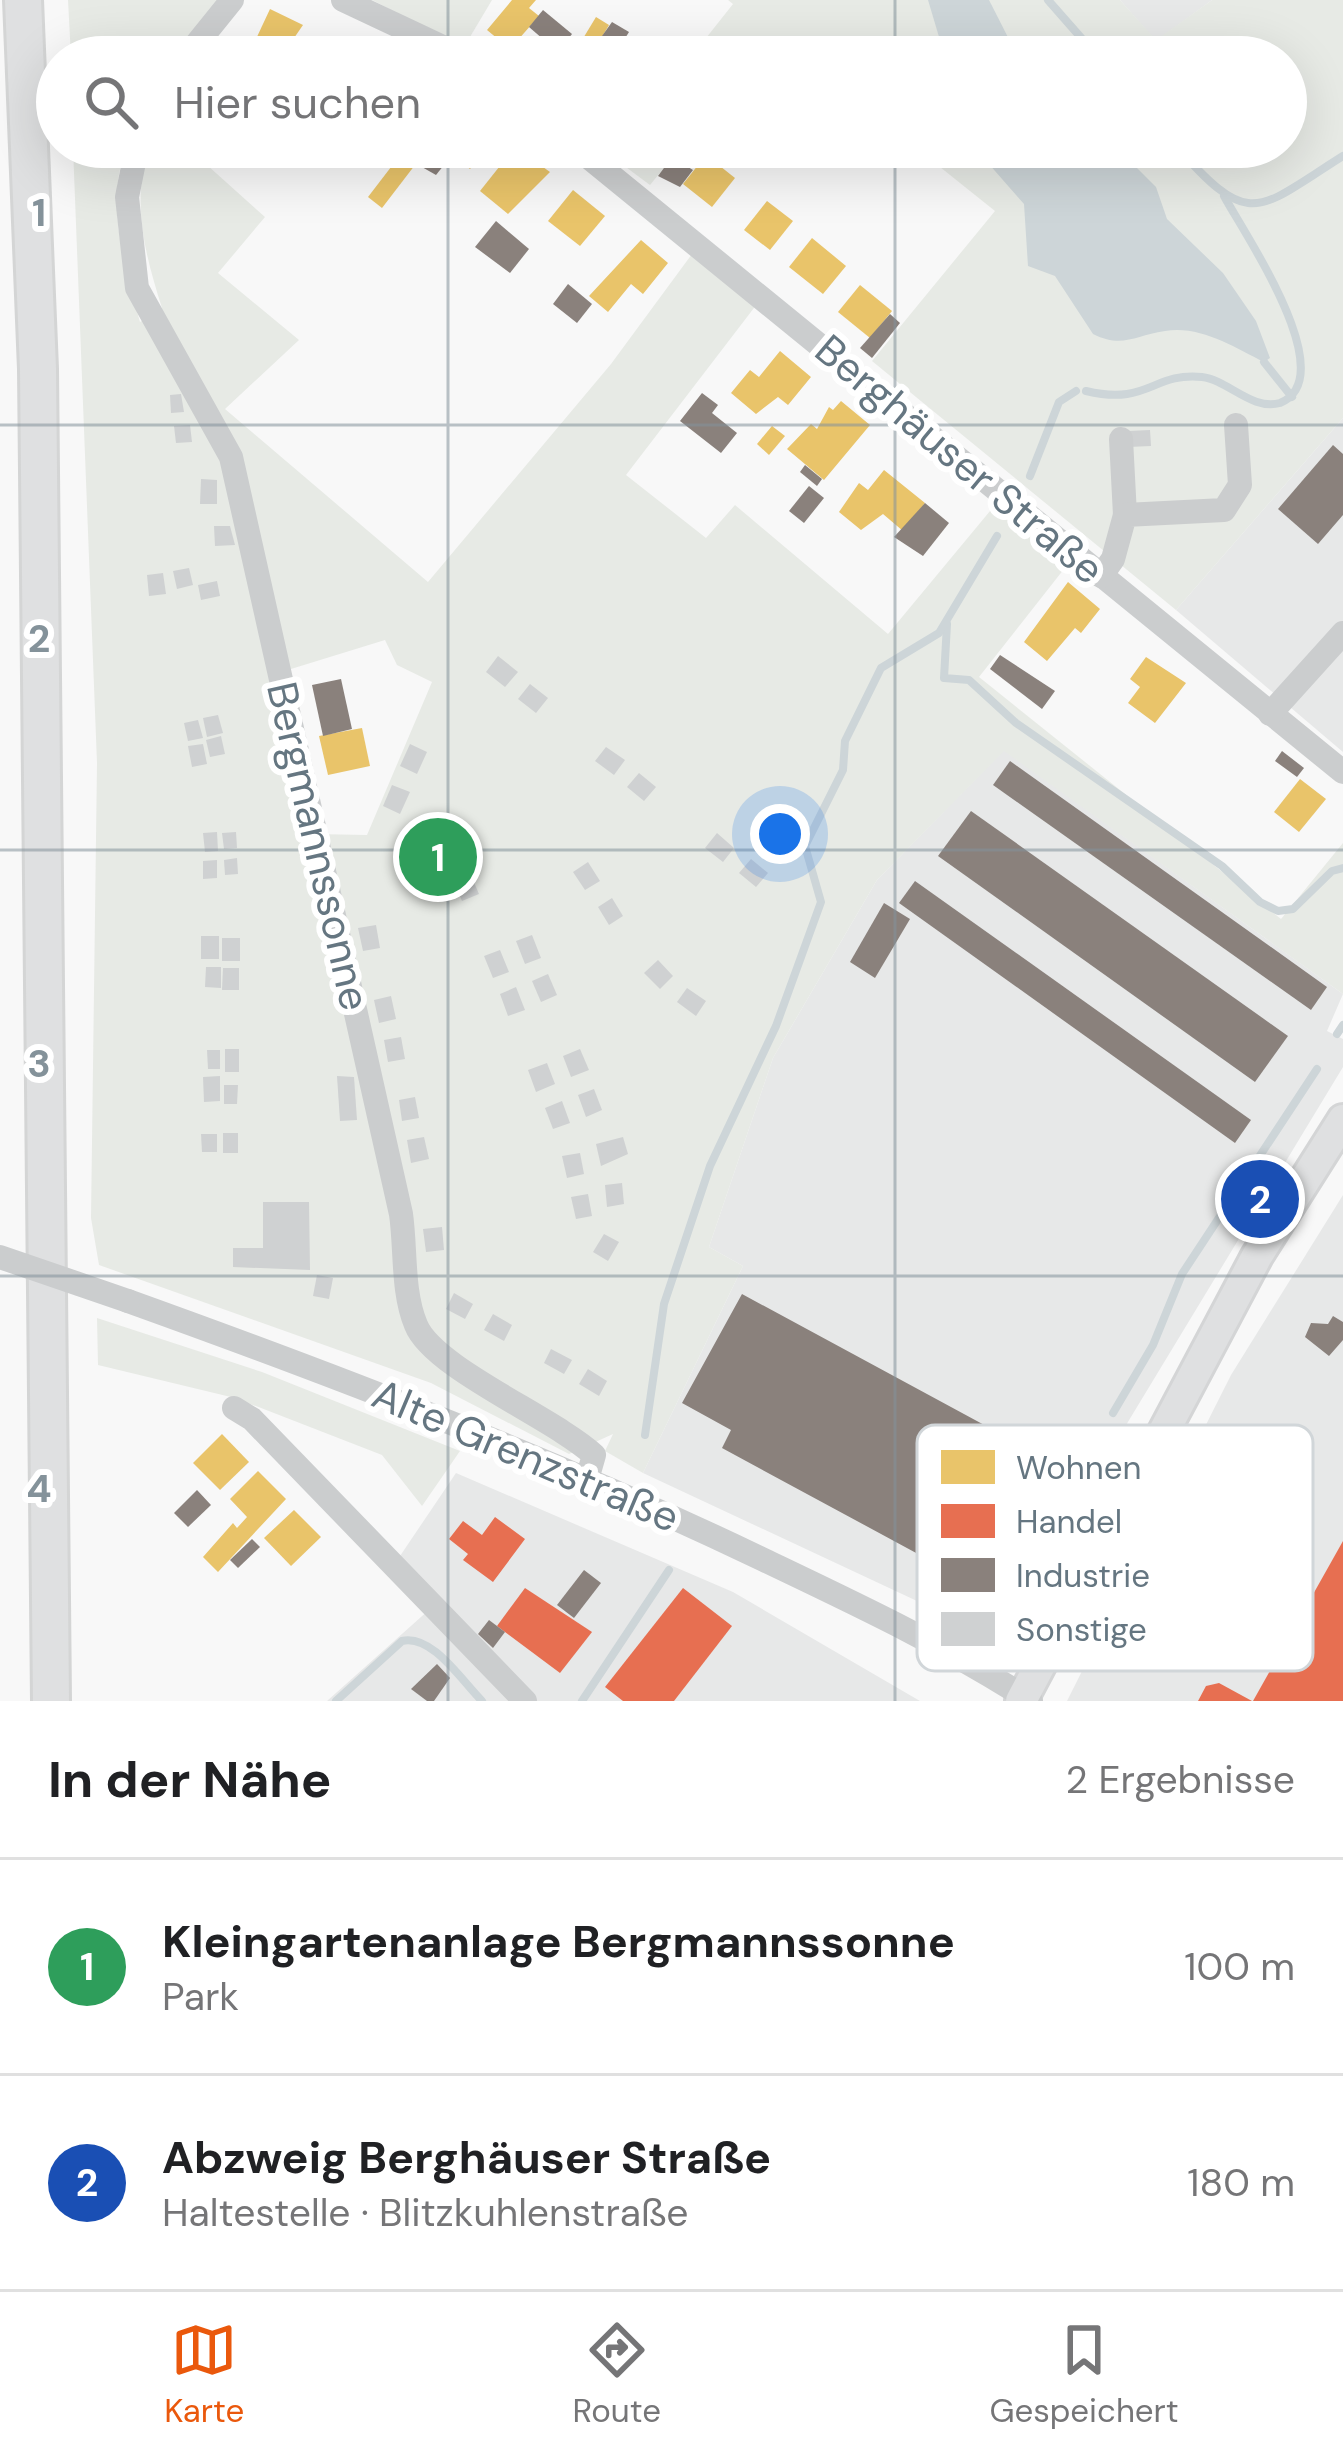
<!DOCTYPE html>
<html lang="de">
<meta charset="utf-8">
<style>
:root{--surface:#fff;--page:#f2f2f2;--text:#202124;--muted:#757577;--line:#e0e0e0;--accent:#ea580c}
body{margin:0;font-family:"DM Sans",sans-serif;background:var(--page);color:var(--text)}
.you{position:absolute;left:780px;top:834px;width:42px;height:42px;margin:-30px;border:9px solid #fff;border-radius:50%;background:#1a73e8;box-shadow:0 0 0 18px #1a73e833}
.badge{display:grid;place-items:center;width:78px;height:78px;border-radius:50%;background:var(--accent);color:#fff;font-size:39px;font-weight:700}
.pin{position:absolute;translate:-50% -50%;border:6px solid #fff;box-shadow:0 3px 12px #0006}
.list{margin:0;padding:0;list-style:none}
h2{display:flex;justify-content:space-between;align-items:center;height:156px;margin:0;padding:0 48px;font-size:51px}
h2 small{font-size:39px;font-weight:400;color:var(--muted)}
.list li{display:grid;grid-template-columns:78px 1fr auto;gap:36px;align-items:center;box-sizing:border-box;height:216px;padding:0 48px;border-top:3px solid var(--line)}
.list b{display:block;font-size:45px;white-space:nowrap}
.list p{margin:0;font-size:39px;white-space:nowrap;color:var(--muted)}
.list em{font-size:39px;font-style:normal;color:var(--muted)}
.icon{flex:none;width:66px;height:66px;fill:none;stroke:currentColor;stroke-width:2;stroke-linecap:round;stroke-linejoin:round}
.map{position:relative;flex:none;width:1343px;height:1701px;overflow:hidden}
.search{position:absolute;background:var(--surface);box-shadow:0 12px 48px #0002;left:36px;right:36px;top:36px;height:132px;display:flex;align-items:center;gap:30px;box-sizing:border-box;padding:0 42px;border-radius:66px;color:var(--muted);font-size:45px}
.sheet{height:588px;background:var(--surface)}
nav{display:flex;justify-content:space-around;align-items:center;box-sizing:border-box;height:168px;border-top:3px solid var(--line);background:var(--surface);font-size:33px;color:var(--muted)}
nav a{display:grid;justify-items:center;gap:6px}
nav .on{color:var(--accent)}
.map>svg:first-child{display:block}
.built{fill:#e7e8e8}
.green{fill:#e7eae5;fill-rule:evenodd}
.water{fill:#cdd5d8}
.homes{fill:#e9c46a}
.shops{fill:#e76f51}
.industry{fill:#8a817c}
.lines{fill:none;stroke-linecap:round;stroke-linejoin:round}
.stream{stroke:#cdd5d8;stroke-width:8}
.building{fill:#cfd1d2}
.major-casing{stroke:#d4d5d6;stroke-width:36}
.highway-casing{stroke:#d4d5d5;stroke-width:42}
.minor{stroke:#cbcdce;stroke-width:24}
.major{stroke:#dfe0e1;stroke-width:30}
.highway{stroke:#dfe0e1;stroke-width:36}
.minor-bridge{stroke:#cbcdce;stroke-width:24}
.grid{fill:none;stroke:#84929a;stroke-width:3;stroke-opacity:0.55}
.labels{text-anchor:middle;stroke-width:12;stroke-linejoin:round;paint-order:stroke}
.street-label{font-size:42px;fill:#657681;stroke:#fff}
.key{fill:#fff;stroke:#d1d6d9;stroke-width:3}
.key-label{font-size:33px;fill:#657681}
.grid-label{font-size:39px;text-anchor:middle;font-weight:bold;fill:#84929a;stroke:#fff;stroke-width:12;stroke-linejoin:round;paint-order:stroke}
</style>
<div class="map">
<svg width="1343" height="1701" viewBox="0 0 1343 1701">
<rect width="100%" height="100%" fill="#f8f8f8"/>
<!-- built -->
<g class="built">
<path d="M1120,0H1212L1156,41Z"/>
<path d="M1343,418V752L1176,610Z"/>
<path d="M1004,750L1343,994L1327,1031L1343,1039V1067L1034,1577L1007,1612L964,1623L643,1473L743,1266L709,1247L773,1058L877,880Z"/>
<path d="M1343,1195V1701H1067L1231,1375Z"/>
<path d="M456,1473L733,1592L920,1701H327L440,1600L400,1556Z"/>
</g>
<!-- green -->
<g class="green">
<path d="M68,0H227L180,57H71Z"/>
<path d="M372,0H492L464,47Z"/>
<path d="M728,0H1120L1156,40L1212,0H1343V418L1176,610L872,361L995,211L940,167L937,147H1286V57H691L733,4Z"/>
<path d="M73,147H127C104,200 125,268 140,322L162,308C145,254 131,203 149,147H187L265,217L218,273L299,340L225,409L428,582L611,364L692,254L757,304L626,475L706,538L735,505L888,634L995,505L1064,569L979,677L1281,919L1343,843V994L1004,751L877,880L773,1058L709,1247L743,1266L643,1473L605,1451L613,1434L569,1454L431,1383L99,1265L91,1218L97,763ZM385,640L397,665L432,682L367,835L314,834L278,673Z"/>
<path d="M618,147H681L650,185L611,156Z"/>
<path d="M97,1318L262,1372L460,1451L422,1506L382,1455L235,1398L98,1365Z"/>
</g>
<!-- water -->
<g class="water">
<path d="M928,0H989L1018,57H945Z"/>
<path d="M974,147H1116L1156,187L1167,219L1223,273L1256,321L1270,358L1264,362C1234,347 1200,325 1165,331C1135,335 1123,349 1093,334L1055,276L1028,266L1024,204Z"/>
</g>
<!-- homes -->
<g class="homes">
<path d="M512,0H536L529,8L539,16L510,49L487,30Z"/>
<path d="M270,9L303,25L281,57H255L249,54Z"/>
<path d="M596,17L609,25L590,57H577L573,55Z"/>
<path d="M442,147H488L470,169Z"/>
<path d="M515,147L550,172L508,214L480,191Z"/>
<path d="M401,154L415,165L382,208L368,197Z"/>
<path d="M706,155L735,178L712,207L683,184Z"/>
<path d="M573,190L605,216L580,246L548,221Z"/>
<path d="M767,201L793,221L770,250L744,230Z"/>
<path d="M812,238L846,266L823,294L789,267Z"/>
<path d="M641,240L668,263L643,294L631,284L608,312L589,296Z"/>
<path d="M860,285L892,311L870,338L838,312Z"/>
<path d="M780,351L811,377L788,405L778,397L756,414L731,393L750,370L759,377Z"/>
<path d="M841,401L870,425L824,480L787,449L811,424L817,429L829,407L833,410Z"/>
<path d="M772,426L785,436L769,455L757,444Z"/>
<path d="M884,470L925,503L903,531L883,514L861,530L839,512L859,483L868,490Z"/>
<path d="M1068,582L1100,609L1081,633L1075,628L1047,661L1024,642Z"/>
<path d="M1146,657L1186,683L1155,723L1128,703L1140,687L1130,679Z"/>
<path d="M362,728L370,766L328,775L319,736Z"/>
<path d="M1300,779L1326,799L1299,832L1274,812Z"/>
<path d="M222,1434L249,1462L220,1490L193,1463Z"/>
<path d="M258,1471L286,1499L218,1572L203,1557L233,1523L237,1528L247,1517L230,1499Z"/>
<path d="M294,1510L321,1537L291,1566L264,1538Z"/>
</g>
<!-- shops -->
<g class="shops">
<path d="M495,1517L525,1539L493,1582L463,1560L468,1554L449,1539L463,1521L482,1535Z"/>
<path d="M1343,1541V1701H1253Z"/>
<path d="M525,1588L592,1632L560,1673L497,1626Z"/>
<path d="M683,1588L732,1626L674,1701H623L605,1687Z"/>
<path d="M1219,1683L1252,1701H1198L1206,1686Z"/>
</g>
<!-- industry -->
<g class="industry">
<path d="M543,10L572,34L558,52L529,27Z"/>
<path d="M612,22L629,32L619,48L602,36Z"/>
<path d="M412,147H442L452,155L436,175L406,158Z"/>
<path d="M672,157L693,170L680,187L658,176Z"/>
<path d="M496,221L529,249L510,273L475,247Z"/>
<path d="M568,284L592,304L577,323L553,304Z"/>
<path d="M890,314L900,323L872,358L860,348Z"/>
<path d="M702,393L718,405L712,413L737,433L721,453L680,421Z"/>
<path d="M1333,445L1343,454V515L1318,544L1278,509Z"/>
<path d="M805,465L822,479L817,486L800,472Z"/>
<path d="M809,486L824,498L804,523L789,511Z"/>
<path d="M925,503L949,523L923,556L894,537Z"/>
<path d="M1000,655L1055,691L1042,709L990,669Z"/>
<path d="M341,679L352,729L323,736L312,685Z"/>
<path d="M1282,751L1304,768L1297,777L1275,761Z"/>
<path d="M1010,761L1327,987L1311,1010L993,785Z"/>
<path d="M971,811L1288,1036L1255,1082L938,856Z"/>
<path d="M915,881L1251,1120L1235,1143L899,903Z"/>
<path d="M884,903L910,919L875,978L850,962Z"/>
<path d="M742,1294L1038,1454L979,1567L927,1538L918,1554L722,1448L731,1430L682,1403Z"/>
<path d="M1333,1316L1343,1322V1340L1329,1356L1305,1337L1311,1323L1328,1324Z"/>
<path d="M197,1490L211,1505L188,1527L174,1513Z"/>
<path d="M252,1539L260,1547L238,1568L230,1560Z"/>
<path d="M584,1570L601,1583L574,1618L557,1605Z"/>
<path d="M489,1620L505,1632L493,1648L478,1634Z"/>
<path d="M437,1664L450,1678L434,1701H427L411,1689Z"/>
</g>
<g class="lines">
<!-- stream -->
<g class="stream">
<path d="M1048,0L1098,57"/>
<path d="M1177,147C1251,231 1257,210 1343,156"/>
<path d="M1264,362L1292,397"/>
<path d="M1086,391C1149,406 1152,372 1202,377C1228,380 1252,411 1280,403C1343,377 1245,235 1224,196"/>
<path d="M1030,476L1059,402L1076,391"/>
<path d="M947,624L944,678L969,680L1016,723L1222,866L1260,902L1278,911L1293,909L1332,871L1343,868"/>
<path d="M1337,1034L1343,1025"/>
<path d="M1113,1413L1153,1345L1182,1274L1317,1069"/>
<path d="M645,1435L664,1304L710,1166L776,1026L821,902L805,846L843,770L845,741L881,668L939,633L997,536"/>
<path d="M1019,1577L1092,1450"/>
<path d="M336,1701L402,1641C432,1634 461,1680 482,1701"/>
<path d="M582,1701L669,1570"/>
</g>
</g>
<!-- building -->
<g class="building">
<path d="M181,394L184,412L171,413L170,395Z"/>
<path d="M190,425L192,442L176,443L174,426Z"/>
<path d="M1150,430L1151,446L1128,447V431Z"/>
<path d="M201,479L217,480V504H200Z"/>
<path d="M214,526H230L235,545L215,546Z"/>
<path d="M189,568L193,585L177,589L173,571Z"/>
<path d="M163,573L166,594L149,596L147,575Z"/>
<path d="M217,581L220,596L201,600L198,585Z"/>
<path d="M498,656L518,672L505,687L486,672Z"/>
<path d="M530,684L548,698L536,713L518,699Z"/>
<path d="M218,715L223,733L207,737L203,718Z"/>
<path d="M198,720L203,738L188,741L184,723Z"/>
<path d="M221,736L225,754L210,757L206,740Z"/>
<path d="M203,744L207,764L192,767L188,746Z"/>
<path d="M410,744L427,752L417,774L400,766Z"/>
<path d="M606,747L625,760L614,775L595,761Z"/>
<path d="M639,773L656,787L644,801L627,787Z"/>
<path d="M392,785L410,792L400,814L383,806Z"/>
<path d="M217,832L218,851L205,852L203,833Z"/>
<path d="M236,832L237,848L224,849L222,833Z"/>
<path d="M717,833L734,848L723,862L705,848Z"/>
<path d="M237,858L238,874L225,875L224,860Z"/>
<path d="M751,859L768,873L756,887L739,873Z"/>
<path d="M217,860V878L203,879V861Z"/>
<path d="M588,862L600,881L585,890L573,872Z"/>
<path d="M470,873L479,894L462,901L453,880Z"/>
<path d="M612,898L623,916L609,925L598,907Z"/>
<path d="M376,925L380,948L363,951L358,928Z"/>
<path d="M532,935L541,958L525,964L516,941Z"/>
<rect x="201" y="936" width="18" height="23"/>
<rect x="222" y="938" width="18" height="23"/>
<path d="M500,950L509,972L493,978L484,956Z"/>
<path d="M658,960L673,976L660,989L644,973Z"/>
<path d="M206,967H221V988L205,987Z"/>
<path d="M223,968H239V990H222Z"/>
<path d="M548,974L557,995L541,1002L532,981Z"/>
<path d="M516,987L525,1010L508,1016L500,994Z"/>
<path d="M687,988L706,1001L696,1016L677,1002Z"/>
<path d="M391,996L396,1019L379,1023L374,1000Z"/>
<path d="M401,1037L405,1059L388,1062L384,1040Z"/>
<rect x="225" y="1049" width="14" height="23"/>
<path d="M580,1049L589,1070L571,1077L563,1056Z"/>
<path d="M207,1050H220V1069H208Z"/>
<path d="M547,1063L555,1084L536,1092L528,1070Z"/>
<path d="M220,1076V1101L204,1102L203,1077Z"/>
<path d="M337,1076L354,1077L357,1120L340,1121Z"/>
<path d="M224,1085H238L237,1104H224Z"/>
<path d="M594,1089L602,1110L586,1117L578,1095Z"/>
<path d="M415,1097L419,1118L402,1121L399,1100Z"/>
<path d="M562,1101L570,1123L553,1129L545,1108Z"/>
<rect x="223" y="1133" width="15" height="20"/>
<path d="M201,1134H217V1152H202Z"/>
<path d="M424,1137L429,1159L411,1163L407,1140Z"/>
<path d="M623,1137L628,1154L601,1166L596,1144Z"/>
<path d="M580,1153L584,1174L567,1178L562,1156Z"/>
<path d="M622,1183L624,1204L607,1207L605,1185Z"/>
<path d="M588,1194L592,1216L576,1219L571,1197Z"/>
<path d="M263,1202H309L310,1270L233,1267V1248H263Z"/>
<path d="M442,1227L444,1250L426,1252L423,1229Z"/>
<path d="M604,1234L619,1242L608,1261L593,1252Z"/>
<path d="M317,1275L333,1278L329,1299L313,1296Z"/>
<path d="M454,1293L473,1304L465,1319L446,1309Z"/>
<path d="M493,1314L512,1325L504,1341L484,1330Z"/>
<path d="M551,1349L572,1360L564,1374L544,1363Z"/>
<path d="M588,1369L607,1381L599,1396L579,1384Z"/>
</g>
<g class="lines">
<defs>
<path id="major" d="M1021,1701L1257,1256L1343,1120"/>
<path id="highway" d="M23,0L38,369L51,1701"/>
</defs>
<!-- major casing -->
<use href="#major" class="major-casing"/>
<!-- highway casing -->
<use href="#highway" class="highway-casing"/>
<!-- minor -->
<g class="minor">
<path d="M343,0L464,57"/>
<path d="M186,57L232,0"/>
<path d="M137,147L127,197L137,288L231,457L401,1214C406,1249 402,1292 416,1325C433,1368 554,1418 594,1455L588,1476"/>
<path d="M576,147L1343,772"/>
<path d="M1121,439L1125,515"/>
<path d="M1101,576L1113,559L1125,515L1224,510L1240,485L1236,425"/>
<path d="M1270,714L1343,633"/>
<path d="M128,1301C345,1379 556,1460 764,1560C854,1603 948,1647 1031,1701"/>
<path d="M234,1408L252,1419L525,1701"/>
</g>
<!-- major -->
<use href="#major" class="major"/>
<!-- highway -->
<use href="#highway" class="highway"/>
<!-- minor-bridge -->
<path class="minor-bridge" d="M0,1257L128,1301"/>
</g>
<!-- grid -->
<path class="grid" d="M448,0V57M895,0V57M448,147V1701M895,147V1701M0,425H1343M0,850H1343M0,1276H1343"/>
<g class="labels">
<!-- street labels -->
<g class="street-label">
<text transform="translate(960 459) rotate(40)" y="15">Berghäuser Straße</text>
<text transform="translate(319 846) rotate(77)" y="15">Bergmannssonne</text>
<text transform="translate(526 1455) rotate(23)" y="15">Alte Grenzstraße</text>
</g>
</g>
<!-- legend -->
<rect x="917" y="1425" width="396" height="246" rx="18" class="key"/>
<rect x="941" y="1450" width="54" height="34" fill="#e9c46a"/>
<rect x="941" y="1504" width="54" height="34" fill="#e76f51"/>
<rect x="941" y="1558" width="54" height="34" fill="#8a817c"/>
<rect x="941" y="1612" width="54" height="34" fill="#cfd1d2"/>
<g class="key-label">
<text x="1016" y="1479">Wohnen</text>
<text x="1016" y="1533">Handel</text>
<text x="1016" y="1587">Industrie</text>
<text x="1016" y="1641">Sonstige</text>
</g>
<g class="grid-label">
<text x="39" y="226">1</text>
<text x="39" y="652">2</text>
<text x="39" y="1077">3</text>
<text x="39" y="1502">4</text>
</g>
</svg>
<div class="you"></div>
<div class="pin badge" style="left:438px;top:857px;background:#2e9e5b">1</div>
<div class="pin badge" style="left:1260px;top:1199px;background:#1a4fb4">2</div>
<div class="search"><svg class="icon" aria-label="search" viewBox="0 0 24 24"><circle cx="10" cy="10" r="6"/><path d="M15 15l6 6"/></svg>Hier suchen</div>
</div>
<section class="sheet">
<h2>In der Nähe<small>2 Ergebnisse</small></h2>
<ul class="list">
<li><span class="badge" style="background:#2e9e5b">1</span><div><b>Kleingartenanlage Bergmannssonne</b><p>Park</p></div><em>100 m</em></li>
<li><span class="badge" style="background:#1a4fb4">2</span><div><b>Abzweig Berghäuser Straße</b><p>Haltestelle · Blitzkuhlenstraße</p></div><em>180 m</em></li>
</ul>
</section>
<nav>
<a class="on"><svg class="icon" aria-label="map" viewBox="0 0 24 24"><path d="M3 6l6-2 6 2 6-2v14l-6 2-6-2-6 2zM9 4v14M15 6v14"/></svg>Karte</a>
<a><svg class="icon" aria-label="directions" viewBox="0 0 24 24"><path d="M12 3l9 9-9 9-9-9zM9 14v-3h6M13 9l2 2-2 2"/></svg>Route</a>
<a><svg class="icon" aria-label="saved" viewBox="0 0 24 24"><path d="M7 4h10v16l-5-4-5 4z"/></svg>Gespeichert</a>
</nav>
